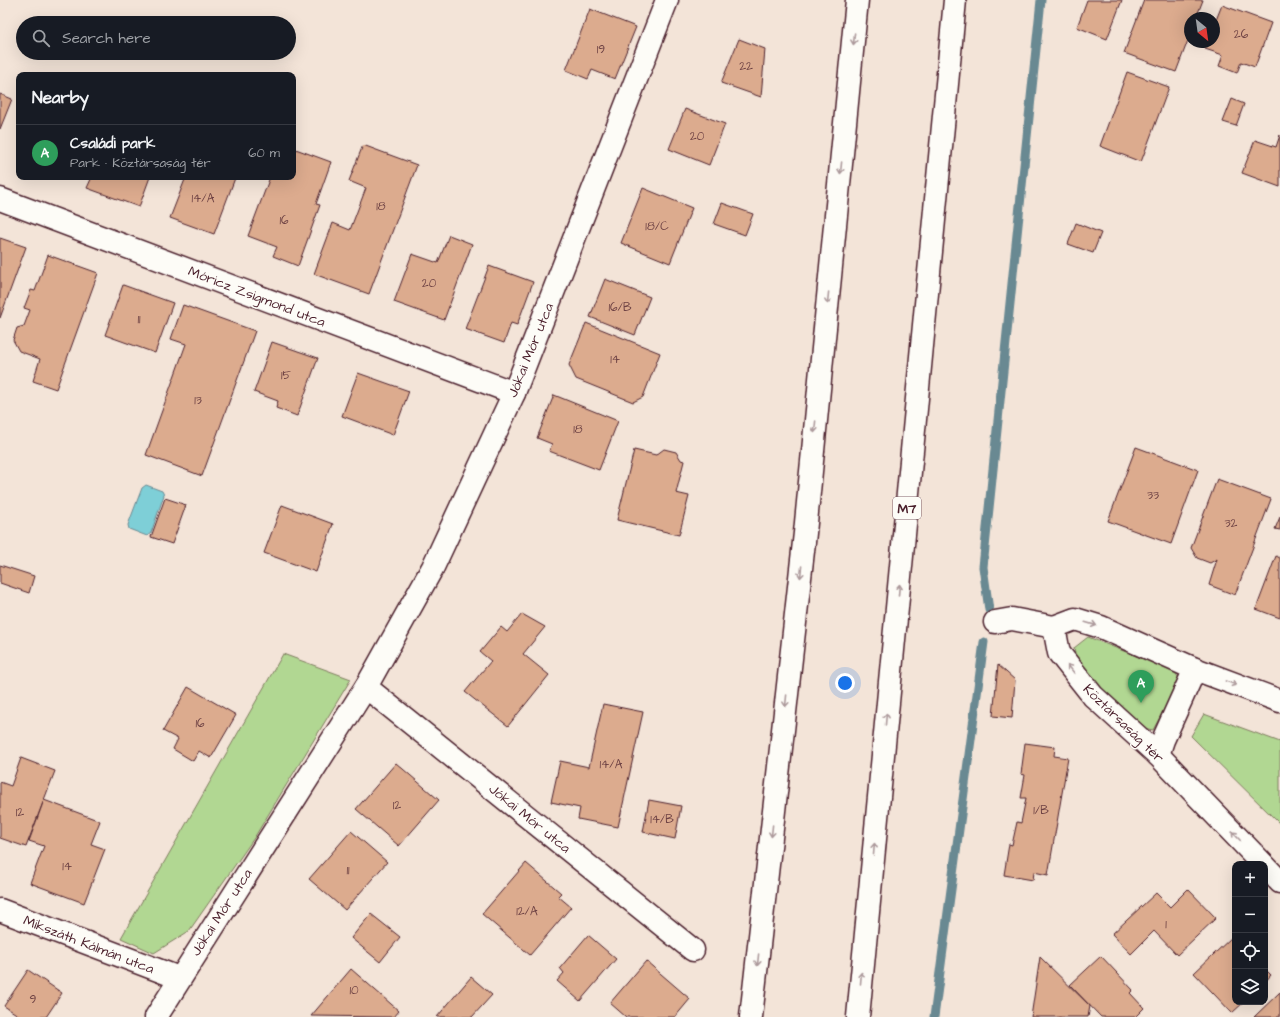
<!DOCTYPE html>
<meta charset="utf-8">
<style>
:root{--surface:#171b24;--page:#242831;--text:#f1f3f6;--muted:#9ea1a6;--line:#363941;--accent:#c8321e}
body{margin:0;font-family:"Architects Daughter",sans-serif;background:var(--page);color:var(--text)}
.controls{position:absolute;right:12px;bottom:12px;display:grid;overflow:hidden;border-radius:8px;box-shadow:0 4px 16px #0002}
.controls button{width:36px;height:36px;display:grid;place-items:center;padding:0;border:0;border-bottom:1px solid var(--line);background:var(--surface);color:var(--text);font:20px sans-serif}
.compass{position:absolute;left:1184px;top:12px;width:36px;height:36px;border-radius:50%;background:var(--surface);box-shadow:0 4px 16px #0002;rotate:151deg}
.you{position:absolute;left:845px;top:683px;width:14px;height:14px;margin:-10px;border:3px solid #fff;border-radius:50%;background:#1a73e8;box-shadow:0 0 0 6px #1a73e833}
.badge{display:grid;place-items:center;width:26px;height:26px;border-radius:50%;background:var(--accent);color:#fff;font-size:13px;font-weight:700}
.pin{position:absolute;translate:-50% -33px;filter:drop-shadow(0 1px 2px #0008)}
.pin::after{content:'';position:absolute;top:21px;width:14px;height:12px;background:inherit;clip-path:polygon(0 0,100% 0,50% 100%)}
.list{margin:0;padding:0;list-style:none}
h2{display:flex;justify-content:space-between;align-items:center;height:52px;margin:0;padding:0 16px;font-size:17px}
h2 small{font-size:13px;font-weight:400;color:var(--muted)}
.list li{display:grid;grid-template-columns:26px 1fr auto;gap:12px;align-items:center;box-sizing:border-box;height:56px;padding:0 16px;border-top:1px solid var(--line)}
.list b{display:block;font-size:15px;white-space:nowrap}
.list p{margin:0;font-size:13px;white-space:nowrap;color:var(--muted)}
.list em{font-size:13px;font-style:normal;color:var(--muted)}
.icon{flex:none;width:22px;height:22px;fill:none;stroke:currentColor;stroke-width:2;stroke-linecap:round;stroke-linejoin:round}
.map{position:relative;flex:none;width:1280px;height:1017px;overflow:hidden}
.search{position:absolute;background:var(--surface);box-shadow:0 4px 16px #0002;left:16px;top:16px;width:280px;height:44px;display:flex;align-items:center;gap:10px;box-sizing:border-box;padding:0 14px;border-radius:22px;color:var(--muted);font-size:15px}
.panel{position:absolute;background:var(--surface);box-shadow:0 4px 16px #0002;left:16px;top:72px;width:280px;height:108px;border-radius:8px}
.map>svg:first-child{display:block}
.green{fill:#b1d792;stroke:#7e7b5e}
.water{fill:#7ecfd7;stroke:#698992}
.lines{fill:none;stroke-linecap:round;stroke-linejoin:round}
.stream{stroke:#698992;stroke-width:9}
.building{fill:#dcab8e;stroke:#4a1f2b}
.street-casing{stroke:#4a1f2b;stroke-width:25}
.highway-casing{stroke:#4a1f2b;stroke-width:25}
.street{stroke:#fdfcf7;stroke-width:22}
.highway{stroke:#fdfcf7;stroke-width:22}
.oneway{stroke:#ac999b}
.labels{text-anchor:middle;stroke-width:3;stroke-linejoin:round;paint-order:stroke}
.number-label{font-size:12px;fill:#6e4244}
.shield{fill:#fdfcf7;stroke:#806168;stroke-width:1}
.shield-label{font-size:13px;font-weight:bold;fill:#4a1f2b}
.street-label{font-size:14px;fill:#4a1f2b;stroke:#fdfcf7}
</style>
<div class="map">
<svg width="1280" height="1017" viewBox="0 0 1280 1017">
<rect width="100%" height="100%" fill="#f3e4d8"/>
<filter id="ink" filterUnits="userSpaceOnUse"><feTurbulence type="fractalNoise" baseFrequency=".025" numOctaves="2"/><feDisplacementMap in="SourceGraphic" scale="8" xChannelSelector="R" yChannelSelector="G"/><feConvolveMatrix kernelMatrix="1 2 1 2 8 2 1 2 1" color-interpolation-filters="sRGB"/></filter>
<g filter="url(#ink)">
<!-- green -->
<g class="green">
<path d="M1088,637L1174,671L1180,680L1153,730L1139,727L1077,664L1074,648Z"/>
<path d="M283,654L351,679L254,838L189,931L154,953L121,938Z"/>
<path d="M1204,714L1280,742V824L1191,736Z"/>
</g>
<!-- water -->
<path class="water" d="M146,485L162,491L164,495L151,533L147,536L129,529L128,525L142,488Z"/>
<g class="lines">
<!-- stream -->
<g class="stream">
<path d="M989,610L983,567L1041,0"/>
<path d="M934,1017L984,642"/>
</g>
</g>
<!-- building -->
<g class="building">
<path d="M1087,0H1122L1107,39L1077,27Z"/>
<path d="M1144,0H1203L1196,18H1190V35L1176,72L1124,53Z"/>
<path d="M1222,5L1271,23L1255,67L1241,62L1237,73L1219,66L1223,55L1205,49L1208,42H1214V25Z"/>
<path d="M590,9L636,27L615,79L592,70L588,79L566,70Z"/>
<path d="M739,39L765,49L761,97L721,83Z"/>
<path d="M1127,72L1169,87L1141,162L1100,146Z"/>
<path d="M0,94L12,99L0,129Z"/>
<path d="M1232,99L1244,104L1236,126L1223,122Z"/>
<path d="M685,109L725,124L709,165L669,149Z"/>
<path d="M1280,135V187L1242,173L1255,140L1276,147Z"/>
<path d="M363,145L417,165L369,294L314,274L333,223L350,230L366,188L349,181Z"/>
<path d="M293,148L331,162L316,204L320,205L298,266L273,256L277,247L248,236L270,177H293Z"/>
<path d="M92,177H150L139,207L87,188Z"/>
<path d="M186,177L235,178L214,234L170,218Z"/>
<path d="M643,188L692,208L670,263L621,243Z"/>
<path d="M722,203L753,214L745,235L714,224Z"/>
<path d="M1076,223L1101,233L1093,253L1068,244Z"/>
<path d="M449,235L472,244L444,320L394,302L412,254L438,263Z"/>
<path d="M0,238L26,247L0,318Z"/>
<path d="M48,255L98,273L56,389L33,381L40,359L19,351L13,340L17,328L24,326L30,310L24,308L31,290L35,291Z"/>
<path d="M489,266L533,282L517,325L511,323L504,343L465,329Z"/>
<path d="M605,279L650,297L635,335L590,317Z"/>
<path d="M123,285L173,303L155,353L105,335Z"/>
<path d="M183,305L255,331L202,476L146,455L186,344L171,339Z"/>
<path d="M586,323L660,353L643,397L633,402L576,379L569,365Z"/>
<path d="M272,342L318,358L297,416L276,408L278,401L254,392Z"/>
<path d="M358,373L409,391L393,435L342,416Z"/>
<path d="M554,395L618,421L599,470L549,451L552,444L537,438Z"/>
<path d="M1136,447L1198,470L1171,544L1108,521Z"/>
<path d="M664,449L676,452L681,460L684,461L676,493L689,496L679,535L617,520L634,450L656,455Z"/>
<path d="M1217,479L1271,499L1235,595L1209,585L1217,559L1210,563L1197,558L1191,548Z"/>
<path d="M165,498L186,505L172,544L151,537Z"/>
<path d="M282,505L333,524L316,572L264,553Z"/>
<path d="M1280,517V530L1275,529Z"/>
<path d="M1276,556L1280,558V618L1256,609Z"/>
<path d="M0,565L34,576L29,593L0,583Z"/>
<path d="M522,614L545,627L523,654L549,675L508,726L465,692L491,661L480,652L501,627L507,632Z"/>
<path d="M998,665L1015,680L1012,718L993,716Z"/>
<path d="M188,687L236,715L211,758L199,751L193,761L173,749L178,739L163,731Z"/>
<path d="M603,704L643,712L618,827L578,819L580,808L551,802L560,761L589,767Z"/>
<path d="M1025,743L1055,747L1054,756L1068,758L1048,875L1034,872L1033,880L1004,875L1009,844L1012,845L1017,822L1021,823L1026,798H1021L1025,775L1021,774Z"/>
<path d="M21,758L55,771L26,847L0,838V782L11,786Z"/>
<path d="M396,763L439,800L399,846L356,809Z"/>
<path d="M44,800L100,821L91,844L105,849L84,903L30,883L44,846L29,841Z"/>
<path d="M649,800L681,806L675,839L643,832Z"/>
<path d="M351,831L387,862L345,910L309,879Z"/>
<path d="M526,863L561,893L558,896L571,907L530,955L482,914Z"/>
<path d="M1188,889L1216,918L1177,955L1154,931L1131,954L1112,934L1156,893L1170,907Z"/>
<path d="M371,914L400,937L380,962L351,938Z"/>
<path d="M588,935L616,959L580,1001L557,981L564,973L560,968Z"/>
<path d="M1233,936L1235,938V1002H1244L1232,1013L1194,973Z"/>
<path d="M1101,956L1133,990L1130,993L1144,1008L1135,1017H1101L1070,985Z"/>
<path d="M1040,957L1090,1006L1088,1017H1031Z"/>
<path d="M646,961L690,999L675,1017H626L610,1003Z"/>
<path d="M351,969L399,1011L394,1017L311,1016Z"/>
<path d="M1265,969L1271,975L1265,982Z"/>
<path d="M28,970L62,993L46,1017H21L4,1006Z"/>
<path d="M471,977L492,995L472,1017H437Z"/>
<path d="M1280,992V1017H1254Z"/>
</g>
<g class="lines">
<defs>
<g id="street">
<path d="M0,199L514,393"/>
<path d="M995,622L1012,619L1054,627"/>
<path d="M1054,627L1059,653L1093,696L1158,755L1263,864"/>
<path d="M1054,627L1075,619L1101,627L1195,669L1280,701"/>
<path d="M366,687L693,950"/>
<path d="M1158,755L1163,740L1195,669"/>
<path d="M1265,866L1280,882"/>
<path d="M0,910L179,978"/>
<path d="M156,1017L366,687L433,567L514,393L667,0"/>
</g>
<g id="highway">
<path d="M751,1017L805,533L857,0"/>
<path d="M858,1017L955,0"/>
</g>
</defs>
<!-- street casing -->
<use href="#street" class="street-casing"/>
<!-- highway casing -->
<use href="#highway" class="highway-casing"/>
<!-- street -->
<use href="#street" class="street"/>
<!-- highway -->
<use href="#highway" class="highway"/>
</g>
<!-- one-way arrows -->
<defs><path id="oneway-shaft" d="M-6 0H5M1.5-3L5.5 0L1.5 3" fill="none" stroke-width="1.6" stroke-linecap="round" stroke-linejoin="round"/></defs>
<g class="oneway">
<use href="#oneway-shaft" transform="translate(854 39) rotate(96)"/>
<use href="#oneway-shaft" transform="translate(841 168) rotate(96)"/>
<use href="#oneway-shaft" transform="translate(828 298) rotate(96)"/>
<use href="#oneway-shaft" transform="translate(815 427) rotate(96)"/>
<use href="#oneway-shaft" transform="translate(801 572) rotate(96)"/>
<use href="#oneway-shaft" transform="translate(899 590) rotate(-85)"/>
<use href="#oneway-shaft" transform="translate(1091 624) rotate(16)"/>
<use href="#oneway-shaft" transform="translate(1071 669) rotate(-128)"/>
<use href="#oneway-shaft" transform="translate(1231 683) rotate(20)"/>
<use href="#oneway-shaft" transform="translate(786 701) rotate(96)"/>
<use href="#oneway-shaft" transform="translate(886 719) rotate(-85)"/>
<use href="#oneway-shaft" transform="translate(772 831) rotate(96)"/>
<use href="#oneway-shaft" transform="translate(1236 836) rotate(-134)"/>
<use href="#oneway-shaft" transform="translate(874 849) rotate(-85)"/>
<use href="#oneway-shaft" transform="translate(758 960) rotate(96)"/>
<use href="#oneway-shaft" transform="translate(861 978) rotate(-85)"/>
</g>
</g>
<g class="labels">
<!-- number labels -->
<g class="number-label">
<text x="1241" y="38">26</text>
<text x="601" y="53">19</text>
<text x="746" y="70">22</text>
<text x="697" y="140">20</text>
<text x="203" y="202">14/A</text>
<text x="381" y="210">18</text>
<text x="284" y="224">16</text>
<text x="657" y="230">18/C</text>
<text x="429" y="287">20</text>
<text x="620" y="311">16/B</text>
<text x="139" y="323">11</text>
<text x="615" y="363">14</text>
<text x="286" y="379">15</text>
<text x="198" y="404">13</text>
<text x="578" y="433">18</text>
<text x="1153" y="499">33</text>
<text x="1231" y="527">32</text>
<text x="200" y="727">16</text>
<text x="611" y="768">14/A</text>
<text x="397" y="809">12</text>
<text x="1041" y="814">1/B</text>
<text x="20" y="816">12</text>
<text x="662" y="823">14/B</text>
<text x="67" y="870">14</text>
<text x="348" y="874">11</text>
<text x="527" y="915">12/A</text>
<text x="1166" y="928">1</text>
<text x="354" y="994">10</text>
<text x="33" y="1003">9</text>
</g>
<!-- shield labels -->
<rect class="shield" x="893" y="497" width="28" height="22" rx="3"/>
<g class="shield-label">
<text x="907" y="513">M7</text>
</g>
<!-- street labels -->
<g class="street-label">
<text transform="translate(257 296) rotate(21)" y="5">Móricz Zsigmond utca</text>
<text transform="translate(530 350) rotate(-68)" y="5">Jókai Mór utca</text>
<text transform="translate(1124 723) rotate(44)" y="5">Köztársaság tér</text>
<text transform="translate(530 818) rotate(39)" y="5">Jókai Mór utca</text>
<text transform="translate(221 912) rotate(-57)" y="5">Jókai Mór utca</text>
<text transform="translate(89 944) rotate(21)" y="5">Mikszáth Kálmán utca</text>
</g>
</g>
</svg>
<div class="controls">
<button>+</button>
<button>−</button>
<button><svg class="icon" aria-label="locate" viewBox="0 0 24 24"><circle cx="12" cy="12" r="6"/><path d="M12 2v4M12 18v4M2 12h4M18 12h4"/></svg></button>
<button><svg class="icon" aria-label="layers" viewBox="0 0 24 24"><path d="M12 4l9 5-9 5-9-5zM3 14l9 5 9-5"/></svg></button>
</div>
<svg class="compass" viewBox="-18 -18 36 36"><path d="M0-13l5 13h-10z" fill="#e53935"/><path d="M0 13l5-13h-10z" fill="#9ea1a6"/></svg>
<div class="you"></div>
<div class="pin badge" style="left:1141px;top:703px;background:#2e9e5b">A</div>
<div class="search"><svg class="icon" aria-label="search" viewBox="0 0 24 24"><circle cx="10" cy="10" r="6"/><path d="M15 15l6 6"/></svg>Search here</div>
<section class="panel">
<h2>Nearby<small></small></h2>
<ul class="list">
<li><span class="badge" style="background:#2e9e5b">A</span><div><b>Családi park</b><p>Park · Köztársaság tér</p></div><em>60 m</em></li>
</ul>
</section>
</div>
